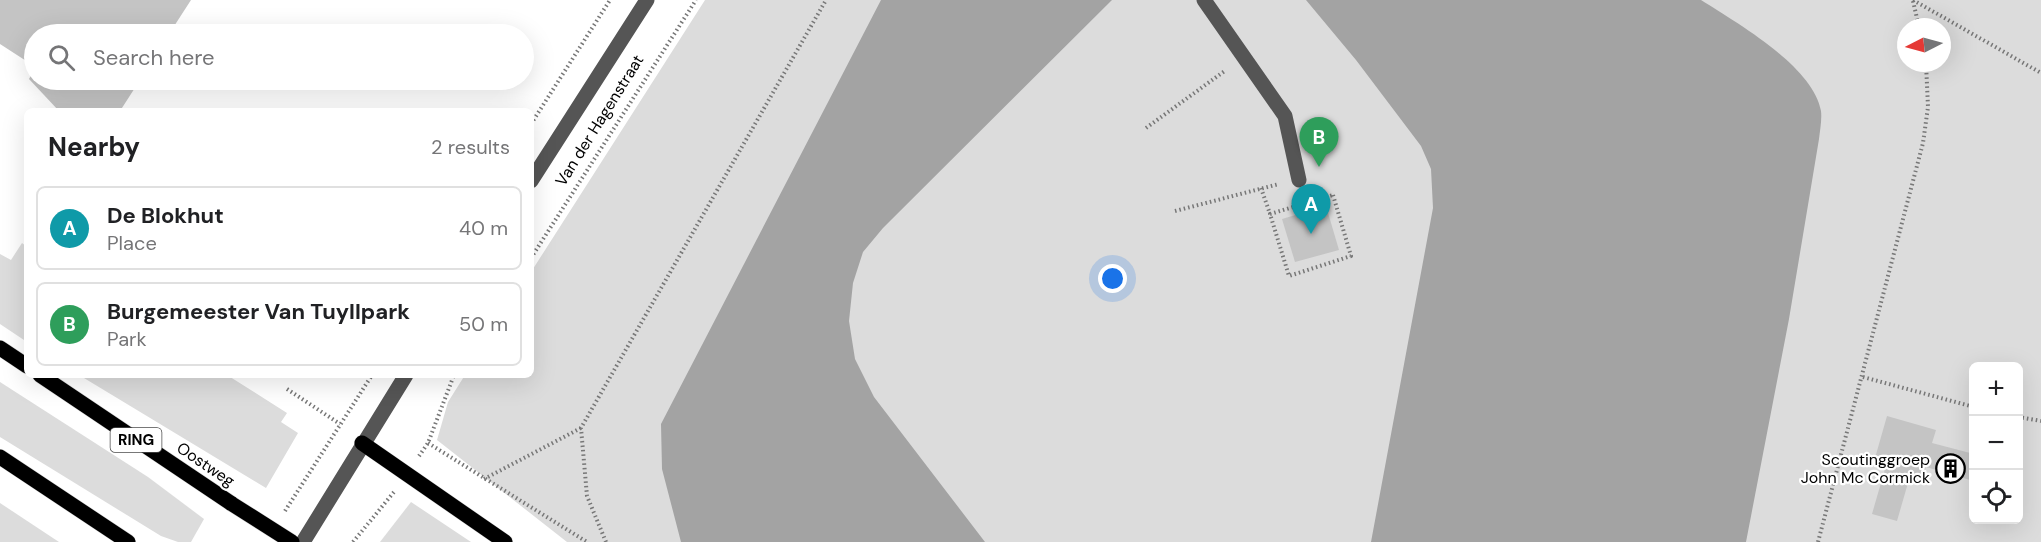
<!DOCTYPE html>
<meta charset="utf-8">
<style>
:root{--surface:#fff;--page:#f6f6f6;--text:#202124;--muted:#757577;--line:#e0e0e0;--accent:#2563eb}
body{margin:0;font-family:"DM Sans",sans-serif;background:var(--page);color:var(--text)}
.controls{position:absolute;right:18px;bottom:18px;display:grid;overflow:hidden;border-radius:9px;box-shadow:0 6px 24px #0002}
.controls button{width:54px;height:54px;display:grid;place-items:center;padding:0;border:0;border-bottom:2px solid var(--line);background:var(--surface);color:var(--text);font:30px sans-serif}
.compass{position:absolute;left:1897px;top:18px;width:54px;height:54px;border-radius:50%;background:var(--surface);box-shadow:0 6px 24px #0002;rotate:264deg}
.you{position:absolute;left:1113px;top:279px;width:21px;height:21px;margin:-15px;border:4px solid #fff;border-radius:50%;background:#1a73e8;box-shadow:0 0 0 9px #1a73e833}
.badge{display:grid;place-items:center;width:39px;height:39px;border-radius:50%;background:var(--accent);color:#fff;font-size:20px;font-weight:700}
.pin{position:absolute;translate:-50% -50px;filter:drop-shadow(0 2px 3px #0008)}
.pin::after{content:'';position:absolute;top:32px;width:21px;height:18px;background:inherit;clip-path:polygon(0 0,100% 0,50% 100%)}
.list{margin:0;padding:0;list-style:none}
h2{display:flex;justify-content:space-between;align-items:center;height:78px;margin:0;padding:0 24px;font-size:26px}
h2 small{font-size:20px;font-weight:400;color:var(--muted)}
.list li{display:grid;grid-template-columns:39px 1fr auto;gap:18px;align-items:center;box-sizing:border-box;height:84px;margin:0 12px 12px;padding:0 12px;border:2px solid var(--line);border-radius:9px}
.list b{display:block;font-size:22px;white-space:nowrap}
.list p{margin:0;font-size:20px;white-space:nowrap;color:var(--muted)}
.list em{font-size:20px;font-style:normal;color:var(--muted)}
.icon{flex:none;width:33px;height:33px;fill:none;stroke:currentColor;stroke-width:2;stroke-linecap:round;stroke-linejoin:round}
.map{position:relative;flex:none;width:2041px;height:542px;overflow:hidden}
.search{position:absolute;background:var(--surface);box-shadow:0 6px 24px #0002;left:24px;top:24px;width:510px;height:66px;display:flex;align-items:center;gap:15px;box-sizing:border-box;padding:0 21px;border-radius:33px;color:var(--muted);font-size:22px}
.panel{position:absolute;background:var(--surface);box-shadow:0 6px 24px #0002;left:24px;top:108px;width:510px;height:270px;border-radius:9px}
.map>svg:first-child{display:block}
.green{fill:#dcdcdc;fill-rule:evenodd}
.water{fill:#a3a3a3}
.building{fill:#c4c4c4}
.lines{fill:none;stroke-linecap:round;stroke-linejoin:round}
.major-casing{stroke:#dbdbdb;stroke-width:16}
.path{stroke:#777;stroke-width:4;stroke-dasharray:1.5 3;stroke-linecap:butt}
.minor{stroke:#555;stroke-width:15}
.major{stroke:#000;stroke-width:15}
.major-bridge-casing{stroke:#dbdbdb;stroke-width:16;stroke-linecap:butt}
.major-bridge{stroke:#000;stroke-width:15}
.labels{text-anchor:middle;stroke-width:4.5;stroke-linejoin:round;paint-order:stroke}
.shield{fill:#fff;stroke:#4c4c4c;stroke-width:1.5}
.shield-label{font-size:15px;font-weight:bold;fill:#000}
.street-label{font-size:16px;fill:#000;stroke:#fff}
.poi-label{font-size:16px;fill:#000;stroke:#fff;text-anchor:end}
</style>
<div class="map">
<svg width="2041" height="542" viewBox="0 0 2041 542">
<rect width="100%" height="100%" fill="#fff"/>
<!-- green -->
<g class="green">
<path d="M705,0H2041V542H567L437,440L448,402L465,375H531V272ZM1906,27H1942V63H1906ZM1974,366H2018V520H1974Z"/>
<path d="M22,243L27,247V342L0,324V254L11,260Z"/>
<path d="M79,375H227L287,413L281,422L298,433L266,488Z"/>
<path d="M0,382L148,477L204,519L191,542H178L161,536L0,437Z"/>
<path d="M411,502L471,542H380Z"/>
<path d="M0,503L59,542H0Z"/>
</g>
<!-- water -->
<g class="water">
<path d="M881,0H1112L883,228L863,252L853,283L849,321L855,359L874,397L985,542H681L662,469L661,424Z"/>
<path d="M1306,0H1701C1737,23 1813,66 1821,111C1822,120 1820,130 1819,139L1789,319L1746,542H1371L1433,208L1431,169L1421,146L1356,60Z"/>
</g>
<!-- building -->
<g class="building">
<path d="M0,0H191L169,34H34V66L0,44Z"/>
<path d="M34,70V80H140L120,111H59L29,79Z"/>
<path d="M1326,206L1339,250L1295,262L1282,219Z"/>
<path d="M1887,416L1936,430L1932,443L1974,454L1970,480L1926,467L1922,479L1910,476L1897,521L1872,514L1885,469L1873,465Z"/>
</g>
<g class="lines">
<defs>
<g id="major">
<path d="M0,348L27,366"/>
<path d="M40,375L232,504"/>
<path d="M362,443L505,542"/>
<path d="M0,457L128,542"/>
</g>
</defs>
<!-- major casing -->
<use href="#major" class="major-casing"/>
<!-- path -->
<g class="path">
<path d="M1913,0L2041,73"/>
<path d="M1913,1L1919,27"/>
<path d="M531,124L610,0"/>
<path d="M1146,128L1226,70"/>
<path d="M1261,188L1270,214"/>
<path d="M1333,195L1351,256L1289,276L1270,214Z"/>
<path d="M1175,211L1279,184"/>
<path d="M531,258L696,0"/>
<path d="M1863,377L1974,407"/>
<path d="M287,389L340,424"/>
<path d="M2018,417L2041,421"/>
<path d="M428,443L587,542"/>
<path d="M419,456L428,443L454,375"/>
<path d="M484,479L581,428"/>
<path d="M285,511L372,375"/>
<path d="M353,542L394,492"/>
<path d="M606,542L587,496L581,428L826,0"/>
<path d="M1818,542L1923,143L1928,107L1926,63"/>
</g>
<!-- minor -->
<g class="minor">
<path d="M1204,0L1285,116L1299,180"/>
<path d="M531,181L647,0"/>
<path d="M303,542L406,375"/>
</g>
<!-- major -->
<use href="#major" class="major"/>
<defs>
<path id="major-bridge" d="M232,504L292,542"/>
</defs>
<!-- major-bridge casing -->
<use href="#major-bridge" class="major-bridge-casing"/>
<!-- major-bridge -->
<use href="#major-bridge" class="major-bridge"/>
</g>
<!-- icons -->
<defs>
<symbol id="building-ring" viewBox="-11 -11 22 22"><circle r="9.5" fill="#fff" stroke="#000" stroke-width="1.5"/><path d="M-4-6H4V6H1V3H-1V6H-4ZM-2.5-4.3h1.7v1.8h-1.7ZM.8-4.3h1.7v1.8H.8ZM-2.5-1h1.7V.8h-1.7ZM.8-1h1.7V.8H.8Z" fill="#000"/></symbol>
</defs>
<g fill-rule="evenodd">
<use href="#building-ring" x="1934" y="452" width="33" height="33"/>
</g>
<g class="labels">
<!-- shield labels -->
<rect class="shield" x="110.5" y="428" width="51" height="24" rx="4.5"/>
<g class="shield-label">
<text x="136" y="445">RING</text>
</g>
<!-- street labels -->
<g class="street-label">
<text transform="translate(599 120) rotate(-58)" y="6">Van der Hagenstraat</text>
<text transform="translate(206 464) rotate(34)" y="6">Oostweg</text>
</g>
<!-- poi labels -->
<g class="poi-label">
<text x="1930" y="465">Scoutinggroep<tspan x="1930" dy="18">John Mc Cormick</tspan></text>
</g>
</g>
</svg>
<div class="controls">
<button>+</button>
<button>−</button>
<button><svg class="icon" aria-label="locate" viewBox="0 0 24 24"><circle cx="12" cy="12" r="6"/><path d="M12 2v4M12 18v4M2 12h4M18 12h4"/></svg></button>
</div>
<svg class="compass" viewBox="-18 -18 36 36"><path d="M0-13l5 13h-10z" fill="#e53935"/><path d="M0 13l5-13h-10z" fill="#757577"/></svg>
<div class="you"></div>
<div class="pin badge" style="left:1311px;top:234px;background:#0f9aa8">A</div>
<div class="pin badge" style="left:1319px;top:167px;background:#2e9e5b">B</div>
<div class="search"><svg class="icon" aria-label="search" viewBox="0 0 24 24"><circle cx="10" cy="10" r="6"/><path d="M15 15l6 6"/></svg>Search here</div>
<section class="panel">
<h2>Nearby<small>2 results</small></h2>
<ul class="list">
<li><span class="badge" style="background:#0f9aa8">A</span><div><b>De Blokhut</b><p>Place</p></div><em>40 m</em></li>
<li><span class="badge" style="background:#2e9e5b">B</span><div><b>Burgemeester Van Tuyllpark</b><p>Park</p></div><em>50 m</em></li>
</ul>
</section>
</div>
